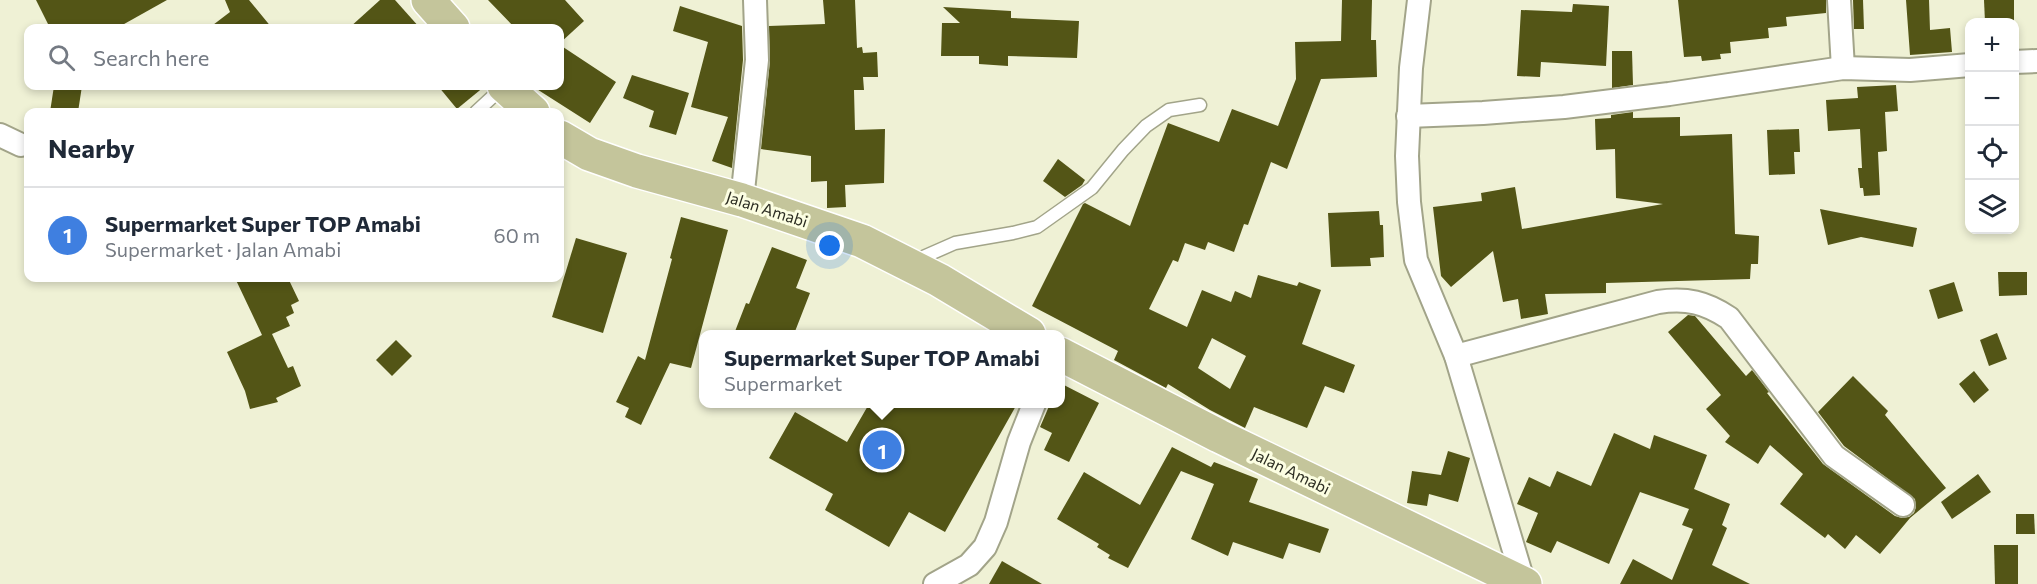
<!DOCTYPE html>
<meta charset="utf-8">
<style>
:root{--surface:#fff;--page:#f2f2f3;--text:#1f2937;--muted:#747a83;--line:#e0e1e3;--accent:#1756c2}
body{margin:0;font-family:Commissioner,sans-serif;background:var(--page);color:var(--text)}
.controls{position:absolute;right:18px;top:18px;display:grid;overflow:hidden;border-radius:12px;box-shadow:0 3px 9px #0003}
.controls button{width:54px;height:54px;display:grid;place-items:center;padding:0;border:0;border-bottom:2px solid var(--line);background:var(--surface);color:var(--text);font:30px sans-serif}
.you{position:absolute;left:830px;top:246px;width:21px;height:21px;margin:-15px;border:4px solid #fff;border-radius:50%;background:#1a73e8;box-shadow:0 0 0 9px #1a73e833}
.badge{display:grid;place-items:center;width:39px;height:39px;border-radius:50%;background:var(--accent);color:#fff;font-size:20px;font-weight:700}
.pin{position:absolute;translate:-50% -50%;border:3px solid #fff;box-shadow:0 2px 6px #0006}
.popup{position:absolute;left:699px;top:330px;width:366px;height:78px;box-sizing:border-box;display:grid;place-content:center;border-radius:12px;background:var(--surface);filter:drop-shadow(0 2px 4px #0005);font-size:20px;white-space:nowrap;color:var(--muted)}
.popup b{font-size:22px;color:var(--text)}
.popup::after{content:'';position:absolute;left:50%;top:100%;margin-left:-12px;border:12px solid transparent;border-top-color:var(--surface)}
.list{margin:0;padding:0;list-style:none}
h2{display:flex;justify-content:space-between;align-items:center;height:78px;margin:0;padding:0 24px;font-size:26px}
h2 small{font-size:20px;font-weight:400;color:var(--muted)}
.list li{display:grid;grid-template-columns:39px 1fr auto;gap:18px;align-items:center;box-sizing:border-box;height:96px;padding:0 24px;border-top:2px solid var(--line)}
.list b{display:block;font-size:22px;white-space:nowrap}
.list p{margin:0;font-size:20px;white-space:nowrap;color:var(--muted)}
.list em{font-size:20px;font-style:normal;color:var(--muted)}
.icon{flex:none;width:33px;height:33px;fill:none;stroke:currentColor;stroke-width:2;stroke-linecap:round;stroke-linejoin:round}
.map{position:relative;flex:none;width:2037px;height:584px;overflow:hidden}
.search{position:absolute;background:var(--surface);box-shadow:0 3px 9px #0003;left:24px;top:24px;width:540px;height:66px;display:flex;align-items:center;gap:15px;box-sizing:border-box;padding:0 21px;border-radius:12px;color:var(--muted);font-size:22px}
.panel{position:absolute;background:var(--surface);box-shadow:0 3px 9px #0003;left:24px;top:108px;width:540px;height:174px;border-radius:12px}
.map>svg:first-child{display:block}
.building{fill:#535516;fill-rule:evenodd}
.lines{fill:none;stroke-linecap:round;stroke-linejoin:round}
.service-casing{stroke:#a2a489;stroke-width:15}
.minor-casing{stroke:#a2a489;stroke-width:26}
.primary-casing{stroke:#fff;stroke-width:36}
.service{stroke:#fff;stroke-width:12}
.minor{stroke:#fff;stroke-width:22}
.primary{stroke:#c4c59b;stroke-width:33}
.labels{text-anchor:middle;stroke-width:6;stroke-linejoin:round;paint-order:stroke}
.street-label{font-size:16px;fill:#2d2e23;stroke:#fcfee2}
</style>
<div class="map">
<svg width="2037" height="584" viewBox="0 0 2037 584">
<rect width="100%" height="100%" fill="#eff1d5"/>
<!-- building -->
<g class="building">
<path d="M36,0H167L117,28H50Z"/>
<path d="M225,0H249L272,28H209L230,12Z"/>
<path d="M380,0H395L420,28H349Z"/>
<path d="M488,0H565L584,21L560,43V28H515Z"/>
<path d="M823,0H855L857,48L862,47L863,53L877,52L878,77H863L864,90H854L855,130L885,129L884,183L845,185L846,207L827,208V181L811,182V156L761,149L770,61L769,26L825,24Z"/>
<path d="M1342,0H1372L1371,40H1376L1377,77L1321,79L1287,169L1271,162L1248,225L1244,224L1234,252L1208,242L1205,250L1185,243L1178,262L1173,260L1149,309L1187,327L1202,290L1231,302L1235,291L1251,298L1258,275L1297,286L1299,282L1321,290L1302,344L1355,365L1344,393L1325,386L1307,428L1254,407L1245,428L1210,410L1168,384L1166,388L1114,360L1118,351L1032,306L1083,204L1085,203L1130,226L1168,123L1219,142L1232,109L1278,126L1296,79L1295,42L1341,41ZM1212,338L1246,356L1230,389L1198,368Z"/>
<path d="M1678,0H1826V13L1786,17L1787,26L1768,28L1769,38L1730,42L1731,53L1720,54L1721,59L1702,61L1701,56L1684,57Z"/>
<path d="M1853,0H1863L1864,29H1854Z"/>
<path d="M1906,0H1929L1930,30L1950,28L1952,52L1910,55Z"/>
<path d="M1984,0H2014V22H1985Z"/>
<path d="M1573,4L1609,6L1606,66L1541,62L1540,77L1517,76L1521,10L1572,12Z"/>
<path d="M680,6L742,26L743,60L732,168L712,161L728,117L691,107L708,42L673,31Z"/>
<path d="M943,7L1011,11V18L1079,21L1077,58L1008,56V66L979,64V56H941L942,23H960Z"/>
<path d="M560,45L616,82L590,123L532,86H560Z"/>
<path d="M1612,51H1632L1633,85L1612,88Z"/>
<path d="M632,75L689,93L676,135L649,127L654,111L623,98Z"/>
<path d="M1896,85L1898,111L1885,112L1887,151L1878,152L1880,195L1864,196L1863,188H1860L1858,168H1862L1860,129L1828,131L1826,100L1858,98L1857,87Z"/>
<path d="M54,86H82L78,112H50Z"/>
<path d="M438,86H485L457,109Z"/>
<path d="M1633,112V118L1680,117V136L1732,134L1735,234L1759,236L1758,264H1751L1750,279L1606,283V293L1545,294L1548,314L1521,319L1518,299L1503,302L1493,251L1451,287L1441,276L1433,207L1482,201L1481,193L1515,187L1522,229L1663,204L1616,198L1615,149L1596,150L1595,119L1611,118V115Z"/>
<path d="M1799,129L1800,152H1794L1795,174L1769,175L1767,130Z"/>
<path d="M1058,159L1085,180L1082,185L1065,197L1043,181Z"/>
<path d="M1820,209L1917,228L1913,247L1861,237L1828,245Z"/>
<path d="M1379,211L1380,225H1383L1384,257L1370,258L1371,266L1331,267L1328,213Z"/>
<path d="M681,217L728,230L691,368L670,363L641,425L625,417L629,408L616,402L638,356L645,360L672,259L670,258Z"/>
<path d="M576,238L627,253L603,333L552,317Z"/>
<path d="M772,247L807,260L796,288L810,293L794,334H734L746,303L749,304Z"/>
<path d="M1998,272H2027V295L1999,296Z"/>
<path d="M235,278H288L299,301L291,305L294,313L286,317L290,326L272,334L288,368L293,366L301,386L276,398L278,402L250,409L245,391L227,352L262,335Z"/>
<path d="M1954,282L1963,311L1938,319L1929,290Z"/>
<path d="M1688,315L1695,316L1746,376L1752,370L1769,392L1767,393L1823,464L1895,516L1902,518L1909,517L1914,513L1916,507L1915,499L1844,446L1818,412L1853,376L1888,411L1885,415L1946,488L1910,518L1880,554L1856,535L1845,549L1828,534L1825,538L1780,504L1803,474L1770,445L1758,464L1725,442L1730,436L1706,409L1721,395L1668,332Z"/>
<path d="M1997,333L2007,359L1989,366L1980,340Z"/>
<path d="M396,340L412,356L392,376L376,360Z"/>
<path d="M1974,371L1989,390L1974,403L1959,384Z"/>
<path d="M1060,383L1099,403L1069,462L1044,450L1052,433L1040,427L1050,404H1060Z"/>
<path d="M869,404H1017L945,532L909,512L889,547L825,510L833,494L769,458L795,412L847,442Z"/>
<path d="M1614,433L1650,449L1654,435L1707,455L1694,489L1730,504L1722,525L1727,528L1712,565L1750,584H1620L1633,559L1672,580L1693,529L1682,525L1689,509L1640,492L1609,564L1557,541L1551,553L1526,542L1538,513L1517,504L1529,477L1550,487L1557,471L1591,486Z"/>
<path d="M1172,447L1211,467L1214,462L1258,479L1249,502L1329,529L1320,553L1289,543L1283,559L1233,542L1228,556L1191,539L1214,484L1181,471L1128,568L1108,558L1110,555L1097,547L1099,544L1057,519L1084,472L1140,505Z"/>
<path d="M1448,451L1470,458L1458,502L1429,494L1427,506L1407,503L1412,471L1441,475Z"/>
<path d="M1978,474L1991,492L1952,519L1941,502Z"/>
<path d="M2016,514H2034L2035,534H2016Z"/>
<path d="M1994,545H2018V584H1995Z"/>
<path d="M1002,561L1042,584H989Z"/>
</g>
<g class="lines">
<defs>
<g id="service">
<path d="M476,112L503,87"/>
<path d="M914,261L955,243L1013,233L1037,227L1092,188L1123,150L1146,126L1169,110L1200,105"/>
</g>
<g id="minor">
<path d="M1419,0L1411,68L1407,156L1409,202L1416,260L1456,356L1524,584"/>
<path d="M1839,0L1843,68"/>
<path d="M2014,62L2037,61"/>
<path d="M1408,116L1483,113L1564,107L1669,94L1843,68L1910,70L1970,65"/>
<path d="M0,135L21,145"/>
<path d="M742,200L757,60L755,0"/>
<path d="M1456,356L1658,302C1687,298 1705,302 1729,318L1834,456L1903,505"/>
<path d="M935,584L969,565L985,547L996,522L1019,442L1034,404"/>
</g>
<g id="primary">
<path d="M428,0L453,28"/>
<path d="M504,86L533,112"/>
<path d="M560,137L589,154L637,171L742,200L862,241L939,280L1029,334"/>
<path d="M1060,354L1219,436L1525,584"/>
</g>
</defs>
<!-- service casing -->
<use href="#service" class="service-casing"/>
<!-- minor casing -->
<use href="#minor" class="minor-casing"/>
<!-- primary casing -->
<use href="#primary" class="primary-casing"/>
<!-- service -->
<use href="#service" class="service"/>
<!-- minor -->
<use href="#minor" class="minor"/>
<!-- primary -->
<use href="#primary" class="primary"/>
</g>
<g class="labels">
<!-- street labels -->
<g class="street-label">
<text transform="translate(767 209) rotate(18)" y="6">Jalan Amabi</text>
<text transform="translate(1291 471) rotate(26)" y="6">Jalan Amabi</text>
</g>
</g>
</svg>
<div class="controls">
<button>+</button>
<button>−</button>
<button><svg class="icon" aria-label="locate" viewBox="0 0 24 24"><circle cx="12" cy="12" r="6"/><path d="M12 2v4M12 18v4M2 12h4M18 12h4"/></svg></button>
<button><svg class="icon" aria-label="layers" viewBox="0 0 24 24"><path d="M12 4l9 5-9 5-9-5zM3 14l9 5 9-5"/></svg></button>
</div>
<div class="you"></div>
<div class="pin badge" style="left:882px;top:450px;background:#3f7fe0">1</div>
<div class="popup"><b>Supermarket Super TOP Amabi</b>Supermarket</div>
<div class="search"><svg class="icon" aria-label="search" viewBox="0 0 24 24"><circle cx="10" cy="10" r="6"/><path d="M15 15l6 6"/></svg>Search here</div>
<section class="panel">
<h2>Nearby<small></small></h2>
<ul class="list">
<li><span class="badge" style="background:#3f7fe0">1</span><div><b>Supermarket Super TOP Amabi</b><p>Supermarket · Jalan Amabi</p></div><em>60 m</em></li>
</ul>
</section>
</div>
